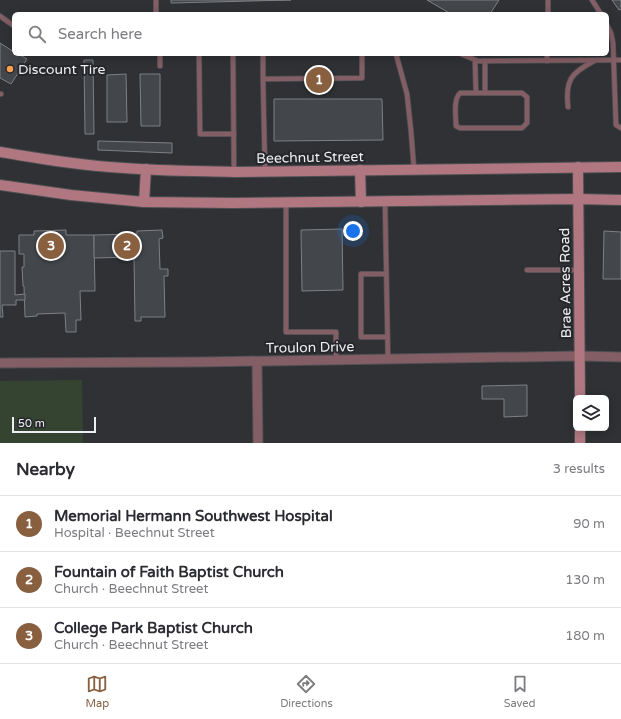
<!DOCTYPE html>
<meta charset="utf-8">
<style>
:root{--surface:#fff;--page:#f7f7f7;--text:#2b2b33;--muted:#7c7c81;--line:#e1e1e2;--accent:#885f3f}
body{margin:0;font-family:"Varela Round",sans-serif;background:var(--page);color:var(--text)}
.controls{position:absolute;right:12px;bottom:12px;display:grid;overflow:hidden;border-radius:6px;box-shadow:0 2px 10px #0003}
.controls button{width:36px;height:36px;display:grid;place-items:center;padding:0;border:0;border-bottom:1px solid var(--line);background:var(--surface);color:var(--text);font:20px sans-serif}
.scale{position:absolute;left:12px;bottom:10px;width:84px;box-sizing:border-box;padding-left:4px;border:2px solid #edeef1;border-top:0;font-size:11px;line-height:14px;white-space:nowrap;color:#edeef1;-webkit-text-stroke:3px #25272b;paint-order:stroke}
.you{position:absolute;left:353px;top:231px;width:14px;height:14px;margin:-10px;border:3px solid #fff;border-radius:50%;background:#1a73e8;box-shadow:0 0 0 6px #1a73e833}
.badge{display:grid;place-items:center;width:26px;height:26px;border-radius:50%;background:var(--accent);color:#fff;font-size:13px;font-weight:700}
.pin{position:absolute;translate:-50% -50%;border:2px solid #fff;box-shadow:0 1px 4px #0006}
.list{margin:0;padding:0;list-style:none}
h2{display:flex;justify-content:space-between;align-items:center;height:52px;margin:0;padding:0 16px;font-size:17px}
h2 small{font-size:13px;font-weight:400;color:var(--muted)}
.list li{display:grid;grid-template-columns:26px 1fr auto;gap:12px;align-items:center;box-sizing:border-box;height:56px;padding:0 16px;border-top:1px solid var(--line)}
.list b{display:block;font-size:15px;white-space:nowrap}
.list p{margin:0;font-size:13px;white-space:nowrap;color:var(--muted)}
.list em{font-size:13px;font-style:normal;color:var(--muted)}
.icon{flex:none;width:22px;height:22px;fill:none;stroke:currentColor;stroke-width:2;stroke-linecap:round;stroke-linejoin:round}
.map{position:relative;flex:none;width:621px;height:443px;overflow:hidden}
.search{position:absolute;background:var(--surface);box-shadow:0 2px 10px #0003;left:12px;right:12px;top:12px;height:44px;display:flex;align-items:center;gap:10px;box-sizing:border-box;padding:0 14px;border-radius:6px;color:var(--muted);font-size:15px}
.sheet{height:220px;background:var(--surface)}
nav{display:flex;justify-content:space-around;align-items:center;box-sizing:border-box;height:56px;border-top:1px solid var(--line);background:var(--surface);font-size:11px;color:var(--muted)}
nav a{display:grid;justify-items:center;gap:2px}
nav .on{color:var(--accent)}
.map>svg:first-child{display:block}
.green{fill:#354431}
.building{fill:#43464a;stroke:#7d8085}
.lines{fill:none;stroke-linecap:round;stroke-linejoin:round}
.lane-casing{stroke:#4d4f53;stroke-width:6}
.street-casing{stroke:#4d4f53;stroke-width:11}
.secondary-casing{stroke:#4d4f53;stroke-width:12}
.lane{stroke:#835e64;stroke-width:4.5}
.street{stroke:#835e64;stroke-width:9}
.secondary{stroke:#b07780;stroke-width:10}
.poi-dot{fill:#fa9f4e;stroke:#25272b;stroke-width:1.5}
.labels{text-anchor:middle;stroke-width:4;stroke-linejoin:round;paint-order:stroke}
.poi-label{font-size:14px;fill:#edeef1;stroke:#25272b;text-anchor:start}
.street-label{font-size:14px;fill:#edeef1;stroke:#25272b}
</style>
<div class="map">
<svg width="621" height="443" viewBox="0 0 621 443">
<rect width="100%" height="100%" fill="#2f3135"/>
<!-- green -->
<path class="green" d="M82,380L83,443H0V381Z"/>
<!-- building -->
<g class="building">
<path d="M171,0H291L171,3Z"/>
<path d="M427,0H499L490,14H451Z"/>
<path d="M612,0H621V9L619,10Z"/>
<path d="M0,43L14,52V54H18L27,59L11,84L0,78Z"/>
<path d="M84,60H93L94,134H85Z"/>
<path d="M126,74L127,122H107V75Z"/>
<path d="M140,74H160V126H141Z"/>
<path d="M274,99H382L383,140L274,141Z"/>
<path d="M98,141L172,143V153L98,150Z"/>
<path d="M342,229L343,290L302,291L301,230Z"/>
<path d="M66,230V235H94L95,291H80L81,320H76V332H66L65,313L37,314V316L25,317L24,286H23L22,267H24V254H19V235H34V231Z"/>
<path d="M162,230L163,238L159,239L160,269H168V276H164L165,317H141V321H135L134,257L94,258V235L137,234V231Z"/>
<path d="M604,231L621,232V279H603Z"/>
<path d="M0,251H15V295L25,294V300H16V305H2L3,317H0Z"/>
<path d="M527,385V416L504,417V399H482V386Z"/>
</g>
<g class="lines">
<defs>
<g id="lane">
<path d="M156,0V14"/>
<path d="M592,0L601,14"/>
<path d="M548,14V0"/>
<path d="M0,16L14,26"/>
<path d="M607,25L611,33L613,43L616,125L621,128"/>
<path d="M199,54L200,134H234"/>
<path d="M233,54L234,172"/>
<path d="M263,54V79L362,78V54"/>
<path d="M396,54L407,94L411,131L414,169"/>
<path d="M461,54L478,61L621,60"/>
<path d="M475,60L476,93"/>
<path d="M485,61V93"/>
<path d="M547,61V54"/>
<path d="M160,66V54"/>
<path d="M263,79L265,171"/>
<path d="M460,93H522L527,97V123L522,128H460L456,126C456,116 453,100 460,93Z"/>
<path d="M0,94H1"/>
<path d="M568,107C565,80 571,73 594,61"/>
<path d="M385,201L388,360"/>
<path d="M286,203V332H336V360"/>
<path d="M527,270H579"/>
<path d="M386,274H361V337H387"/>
</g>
<g id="street">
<path d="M257,362L258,443"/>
<path d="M0,363L200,362L580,356L621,357"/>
</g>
<g id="secondary">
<path d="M0,152C41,159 83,166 124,168C161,171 198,171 234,172L621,167"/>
<path d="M578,167L580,398"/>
<path d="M360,170L361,202"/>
<path d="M0,185L71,195L144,202L233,203L578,199L621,200"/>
<path d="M144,202L146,169"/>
<path d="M580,428V443"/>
</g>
</defs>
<!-- lane casing -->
<use href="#lane" class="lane-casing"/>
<!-- street casing -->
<use href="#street" class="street-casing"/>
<!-- secondary casing -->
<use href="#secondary" class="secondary-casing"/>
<!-- lane -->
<use href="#lane" class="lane"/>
<!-- street -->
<use href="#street" class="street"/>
<!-- secondary -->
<use href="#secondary" class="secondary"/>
</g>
<!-- markers -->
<circle class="poi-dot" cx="10" cy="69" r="4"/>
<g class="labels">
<!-- poi labels -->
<g class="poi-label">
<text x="18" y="74">Discount Tire</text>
</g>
<!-- street labels -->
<g class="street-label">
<text transform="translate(310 157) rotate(-1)" y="5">Beechnut Street</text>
<text transform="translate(565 283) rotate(-91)" y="5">Brae Acres Road</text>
<text transform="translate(310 347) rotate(-1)" y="5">Troulon Drive</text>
</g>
</g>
</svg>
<div class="controls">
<button><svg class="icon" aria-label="layers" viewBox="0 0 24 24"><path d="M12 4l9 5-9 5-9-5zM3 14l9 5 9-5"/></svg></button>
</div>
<div class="scale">50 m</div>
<div class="you"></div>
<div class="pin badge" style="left:319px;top:80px">1</div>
<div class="pin badge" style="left:127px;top:246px">2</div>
<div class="pin badge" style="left:51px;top:246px">3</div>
<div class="search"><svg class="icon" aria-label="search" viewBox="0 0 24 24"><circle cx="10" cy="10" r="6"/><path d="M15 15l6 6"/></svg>Search here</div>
</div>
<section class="sheet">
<h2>Nearby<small>3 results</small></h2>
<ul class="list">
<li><span class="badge">1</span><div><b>Memorial Hermann Southwest Hospital</b><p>Hospital · Beechnut Street</p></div><em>90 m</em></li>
<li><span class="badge">2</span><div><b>Fountain of Faith Baptist Church</b><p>Church · Beechnut Street</p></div><em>130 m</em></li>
<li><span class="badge">3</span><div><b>College Park Baptist Church</b><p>Church · Beechnut Street</p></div><em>180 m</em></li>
</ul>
</section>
<nav>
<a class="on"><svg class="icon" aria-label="map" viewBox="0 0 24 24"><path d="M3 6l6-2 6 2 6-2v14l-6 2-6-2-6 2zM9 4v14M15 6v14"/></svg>Map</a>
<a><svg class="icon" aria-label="directions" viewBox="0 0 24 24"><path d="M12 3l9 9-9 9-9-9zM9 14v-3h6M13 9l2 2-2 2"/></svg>Directions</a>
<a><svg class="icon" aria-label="saved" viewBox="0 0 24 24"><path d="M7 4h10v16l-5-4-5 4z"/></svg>Saved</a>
</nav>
